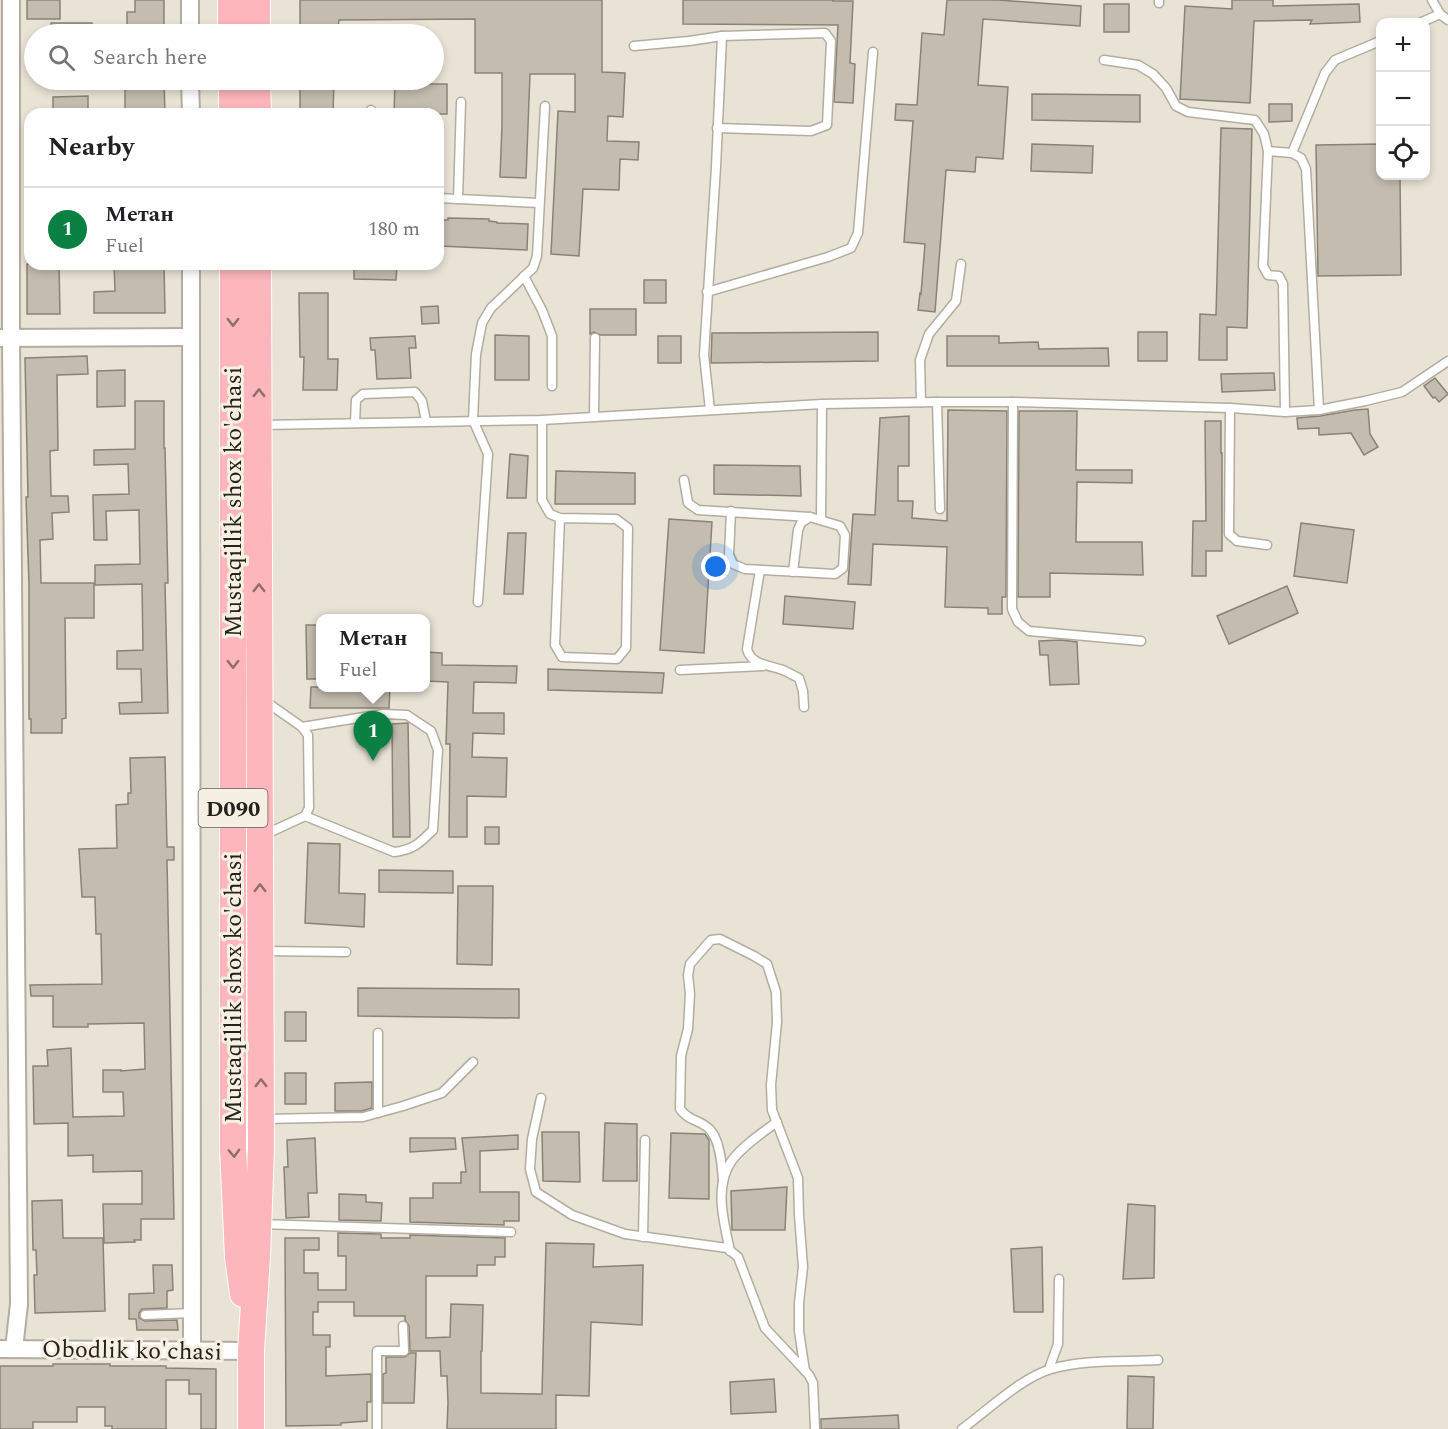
<!DOCTYPE html>
<meta charset="utf-8">
<style>
:root{--surface:#fff;--page:#f2f2f2;--text:#202124;--muted:#757577;--line:#e0e0e0;--accent:#0b8043}
body{margin:0;font-family:Spectral,serif;background:var(--page);color:var(--text)}
.controls{position:absolute;right:18px;top:18px;display:grid;overflow:hidden;border-radius:12px;box-shadow:0 3px 9px #0003}
.controls button{width:54px;height:54px;display:grid;place-items:center;padding:0;border:0;border-bottom:2px solid var(--line);background:var(--surface);color:var(--text);font:30px sans-serif}
.you{position:absolute;left:716px;top:567px;width:21px;height:21px;margin:-15px;border:4px solid #fff;border-radius:50%;background:#1a73e8;box-shadow:0 0 0 9px #1a73e833}
.badge{display:grid;place-items:center;width:39px;height:39px;border-radius:50%;background:var(--accent);color:#fff;font-size:20px;font-weight:700}
.pin{position:absolute;translate:-50% -50px;filter:drop-shadow(0 2px 3px #0008)}
.pin::after{content:'';position:absolute;top:32px;width:21px;height:18px;background:inherit;clip-path:polygon(0 0,100% 0,50% 100%)}
.popup{position:absolute;left:316px;top:614px;width:114px;height:78px;box-sizing:border-box;display:grid;place-content:center;border-radius:12px;background:var(--surface);filter:drop-shadow(0 2px 4px #0005);font-size:20px;white-space:nowrap;color:var(--muted)}
.popup b{font-size:22px;color:var(--text)}
.popup::after{content:'';position:absolute;left:50%;top:100%;margin-left:-12px;border:12px solid transparent;border-top-color:var(--surface)}
.list{margin:0;padding:0;list-style:none}
h2{display:flex;justify-content:space-between;align-items:center;height:78px;margin:0;padding:0 24px;font-size:26px}
h2 small{font-size:20px;font-weight:400;color:var(--muted)}
.list li{display:grid;grid-template-columns:39px 1fr auto;gap:18px;align-items:center;box-sizing:border-box;height:84px;padding:0 24px;border-top:2px solid var(--line)}
.list b{display:block;font-size:22px;white-space:nowrap}
.list p{margin:0;font-size:20px;white-space:nowrap;color:var(--muted)}
.list em{font-size:20px;font-style:normal;color:var(--muted)}
.icon{flex:none;width:33px;height:33px;fill:none;stroke:currentColor;stroke-width:2;stroke-linecap:round;stroke-linejoin:round}
.map{position:relative;flex:none;width:1448px;height:1429px;overflow:hidden}
.search{position:absolute;background:var(--surface);box-shadow:0 3px 9px #0003;left:24px;top:24px;width:420px;height:66px;display:flex;align-items:center;gap:15px;box-sizing:border-box;padding:0 21px;border-radius:33px;color:var(--muted);font-size:22px}
.panel{position:absolute;background:var(--surface);box-shadow:0 3px 9px #0003;left:24px;top:108px;width:420px;height:162px;border-radius:18px}
.map>svg:first-child{display:block}
.building{fill:#c5bcb0;stroke:#8a8277;stroke-width:1.5}
.lines{fill:none;stroke-linecap:round;stroke-linejoin:round}
.lane-casing{stroke:#b3ada0;stroke-width:11}
.street-casing{stroke:#b3ada0;stroke-width:20}
.primary-casing{stroke:#fff;stroke-width:28}
.lane{stroke:#fff;stroke-width:8}
.street{stroke:#fff;stroke-width:16}
.primary{stroke:#fdb6bb;stroke-width:26}
.oneway{stroke:#906c6c}
.labels{text-anchor:middle;stroke-width:6;stroke-linejoin:round;paint-order:stroke}
.shield{fill:#f6f0e2;stroke:#636058;stroke-width:1.5}
.shield-label{font-size:22px;font-weight:bold;fill:#24221d}
.street-label{font-size:24px;fill:#24221d;stroke:#f6f0e2}
</style>
<div class="map">
<svg width="1448" height="1429" viewBox="0 0 1448 1429">
<rect width="100%" height="100%" fill="#e8e3d5"/>
<!-- building -->
<g class="building">
<rect x="27" y="0" width="33" height="19"/>
<path d="M135,0H164V34H127V12H135Z"/>
<path d="M300,0H602V72L625,73L623,117L608,116L607,141L639,142L638,160L620,159L619,190L583,189L579,256L551,254L558,111L575,112V74H530L526,178L500,177L502,125V73H475V19L339,20L337,34H300Z"/>
<path d="M683,0H833V1H853L850,63L855,64L853,103L834,102L838,25L683,24Z"/>
<path d="M947,0H998L1081,6L1080,26L983,19L978,85L1008,87L1003,159L976,157L975,172L946,170L935,312L918,310L920,293L921,294L925,244L904,242L913,121L895,120L896,104L917,105L922,33L944,35Z"/>
<path d="M1232,0H1273V6L1359,4L1360,22L1310,24L1312,20L1254,21L1250,103L1180,99L1185,6L1232,9Z"/>
<rect x="1104" y="4" width="25" height="28"/>
<rect x="51" y="23" width="41" height="11"/>
<path d="M125,80H164L165,114H125Z"/>
<path d="M300,80H334L333,114H300Z"/>
<path d="M395,80H420V84H447V114H394Z"/>
<path d="M1032,94L1140,95V122L1032,120Z"/>
<path d="M88,96V114H53V97Z"/>
<path d="M1269,104H1292V121L1269,122Z"/>
<path d="M1221,128L1252,129L1247,328L1227,327V360H1199L1200,314L1216,315Z"/>
<path d="M1032,144L1093,146L1092,173L1031,171Z"/>
<path d="M1380,144V176H1400L1401,275L1318,276L1316,145Z"/>
<path d="M448,218L489,219V221L497,222V223L528,224L527,250L440,246V220H448Z"/>
<path d="M27,264H59L60,314H27Z"/>
<path d="M114,264H164L165,313H94V292L115,291Z"/>
<path d="M354,264H397L396,280L354,279Z"/>
<rect x="644" y="280" width="22" height="23"/>
<path d="M299,293H328V359H338L337,390H303L304,357H300Z"/>
<path d="M438,306L439,323L422,324L421,307Z"/>
<path d="M590,309H636V335H600L594,332L590,334Z"/>
<path d="M878,332V361L711,363L712,333Z"/>
<rect x="1138" y="332" width="29" height="29"/>
<path d="M495,335L529,336V380H495Z"/>
<path d="M415,336L416,348H409L411,378L377,379L375,350H371L370,338Z"/>
<rect x="658" y="336" width="23" height="27"/>
<path d="M947,336H999V343L1038,342L1039,349L1108,348L1109,366H947Z"/>
<path d="M87,356L88,374L57,375L58,450L50,451L51,496H68L69,512L52,513L53,539L40,540L41,583H94V618H65L66,718L62,719V733H31V719H29V585L26,497H28L25,358Z"/>
<path d="M125,370V406L97,407V371Z"/>
<path d="M1274,373L1275,390L1222,392L1221,374Z"/>
<path d="M1435,378L1448,394L1439,402L1435,397L1433,398L1424,386Z"/>
<path d="M135,401H164V448H165L168,583H165L168,713L120,714L119,703L142,702L141,669H117V651L143,650L142,584L95,585V565L140,564L139,510L106,511L107,540H94L93,495L129,494L128,464L94,465V450L135,449Z"/>
<path d="M1368,409L1370,434L1378,447L1364,455L1351,433L1319,435V428L1298,429L1297,418L1320,416L1355,410Z"/>
<path d="M948,410L1007,411L1006,597H1002V614H988V608L945,607L947,547L873,544L871,585L848,584L853,514L875,515L880,418L909,416V466H898V501H913L912,518L947,521Z"/>
<path d="M1019,411H1077L1076,470H1132V483L1077,482L1076,542H1142L1143,575L1050,573V597H1018Z"/>
<path d="M1205,421H1221V453H1222V551H1206V576H1192L1193,521H1206Z"/>
<path d="M510,454L528,456L526,498H507Z"/>
<path d="M714,465L800,466L801,496L714,494Z"/>
<path d="M556,471L635,473V504H555Z"/>
<path d="M669,519L712,522L704,653L660,650Z"/>
<path d="M1301,523L1354,530L1347,583L1294,576Z"/>
<path d="M508,533H526L523,594H504Z"/>
<path d="M1287,586L1298,613L1229,644L1217,616Z"/>
<path d="M785,596L855,602L853,629L783,624Z"/>
<path d="M306,625H321V679H307Z"/>
<path d="M1061,640L1077,642L1079,684L1050,685L1048,655H1040L1039,641Z"/>
<path d="M426,652L442,653V665L517,666L516,683L474,682L473,713H504V734L473,733L472,757L507,758L506,797L467,796V837H449L450,744H446L448,682L426,681Z"/>
<path d="M548,669L664,673L662,693L548,690Z"/>
<path d="M311,687H390L389,708H310Z"/>
<path d="M408,723L410,837H393L392,724Z"/>
<path d="M165,757L167,847H174V860H167L174,1219H141V1240H134L135,1242L104,1243L103,1204H142V1171L93,1172V1155L68,1156V1123L34,1124L33,1066H48L47,1050L71,1048L73,1117L124,1116L123,1092H103V1070H121V1071L145,1069L144,1023L88,1024V1027H53V996H31L30,985L102,984L101,934H96L95,897H82L79,849L117,848L116,805L128,804V793H131L130,758Z"/>
<rect x="485" y="827" width="14" height="17"/>
<path d="M308,843L340,844L339,893L365,894L364,927L305,923Z"/>
<path d="M379,870L453,871V893L379,892Z"/>
<path d="M458,886H493L492,965L457,964Z"/>
<path d="M358,988L519,989V1018L358,1016Z"/>
<rect x="285" y="1012" width="21" height="29"/>
<rect x="285" y="1073" width="21" height="31"/>
<path d="M372,1082V1108L362,1111H335V1083Z"/>
<path d="M605,1123L637,1124V1181H603Z"/>
<path d="M542,1132H579L580,1182L543,1181Z"/>
<path d="M671,1133L705,1134L709,1140V1199L669,1198Z"/>
<path d="M518,1135V1149L480,1151V1192H519V1221H504V1225L410,1222V1198H433V1183H461V1172H466L462,1138Z"/>
<path d="M315,1138L317,1193H308L309,1217L286,1218L284,1167H288L287,1140Z"/>
<path d="M410,1138H455L456,1149L410,1152Z"/>
<path d="M787,1187L785,1230H732L731,1191Z"/>
<path d="M339,1194L366,1195V1202L382,1203L381,1221L339,1220Z"/>
<path d="M62,1200L63,1238H103L105,1311L35,1313L34,1275H37L36,1250H33L32,1201Z"/>
<path d="M1128,1204L1155,1206L1154,1278L1123,1279Z"/>
<path d="M338,1233L381,1234V1238H410V1235L505,1238V1257H495V1265H477V1276H426V1338L450,1337L451,1304L483,1305L482,1351H481V1393L542,1394L546,1243L594,1244L593,1267L643,1265L642,1325L591,1322L589,1396L556,1395V1429H447L448,1403L447,1376H441L440,1351H410L409,1326L405,1320V1316H354V1302H318V1312H313V1335H330V1347H326V1376L371,1374V1402H367V1421L341,1423V1425L286,1426L285,1238H319V1250H304V1273H318V1290H346V1256H338Z"/>
<path d="M1042,1247L1043,1312H1014L1011,1249Z"/>
<path d="M153,1265H172L173,1290L167,1291V1308L142,1309L139,1313V1318L145,1321L177,1320L178,1330H137L136,1319H129V1294L154,1293Z"/>
<path d="M410,1353H416L414,1403H383V1374L386,1373V1357H405Z"/>
<path d="M53,1364H110V1366H166V1368L216,1369V1429H201V1394H189V1380H166V1429H112V1426H105V1407H77V1422H33V1429H0V1366H53Z"/>
<path d="M1128,1376L1154,1377L1153,1429H1127Z"/>
<path d="M774,1379L776,1412L731,1414L730,1382Z"/>
<path d="M898,1415L899,1429H821V1419Z"/>
</g>
<g class="lines">
<defs>
<g id="lane">
<path d="M1159,0V3"/>
<path d="M1432,0L1440,14L1448,20"/>
<path d="M1422,22L1440,14"/>
<path d="M634,46L689,41L722,36L825,33L831,41L827,125L811,131L717,128"/>
<path d="M1104,60L1138,65L1153,74L1166,88L1176,106L1188,112L1255,120L1264,134L1268,151L1263,266L1268,275L1279,276L1283,284L1285,412"/>
<path d="M370,114L371,110"/>
<path d="M1268,151L1292,153L1301,158L1306,169L1319,410"/>
<path d="M1292,153L1325,73L1335,60L1380,41"/>
<path d="M438,198L539,203"/>
<path d="M458,199L461,102"/>
<path d="M524,276L542,310L552,336V386"/>
<path d="M707,292L828,257L851,248L858,233L873,52"/>
<path d="M921,402L920,360L929,334L956,301L961,264"/>
<path d="M937,402L940,509"/>
<path d="M1013,402L1012,609L1018,622L1029,631L1141,641"/>
<path d="M1230,408L1229,534L1237,541L1267,545"/>
<path d="M710,410L704,355L716,167L722,36"/>
<path d="M594,417L595,338"/>
<path d="M542,420V500L550,514L560,518L616,519L628,528L626,648L617,659L562,657L555,645L560,518"/>
<path d="M355,423L356,400L363,394L415,392L422,401L426,421"/>
<path d="M262,425L542,420L822,404L937,402H1013L1230,408L1285,412L1319,410L1365,401L1402,392L1448,361"/>
<path d="M684,480L688,503L698,510L810,517L840,526L845,535L843,568L835,574L800,572L745,569L733,564L729,555L731,511"/>
<path d="M821,520L822,404"/>
<path d="M760,570L747,649C751,666 772,665 785,671C790,673 794,676 799,678L803,691L804,707"/>
<path d="M793,572L798,530L801,523L810,517"/>
<path d="M478,602L488,454L473,420L476,354L482,323L491,308L533,268L537,256L545,106"/>
<path d="M680,670L763,666"/>
<path d="M302,727L383,714L407,715L431,731L438,750L433,830C420,843 413,850 394,852L305,816"/>
<path d="M264,835L305,816L309,808L308,735L302,727L265,701"/>
<path d="M264,951L346,952"/>
<path d="M378,1033V1113"/>
<path d="M541,1098L532,1139L530,1169L536,1192L572,1215L625,1234L727,1248L738,1257L765,1328L809,1375L813,1383L815,1429"/>
<path d="M265,1119L363,1117L403,1106L442,1093L473,1062"/>
<path d="M723,1181C722,1166 720,1136 707,1127C697,1119 689,1121 680,1109L681,1056L688,1029L690,994L688,975L690,964L711,940L720,939L754,956L767,964L776,992L777,1022L771,1085L772,1110L798,1178L799,1215L803,1267L799,1303V1331L805,1371"/>
<path d="M260,1224L511,1232"/>
<path d="M643,1237L645,1140"/>
<path d="M730,1251C724,1222 713,1185 733,1159C745,1144 762,1133 777,1122"/>
<path d="M145,1315L192,1313"/>
<path d="M1049,1369L1058,1344L1059,1279"/>
<path d="M377,1429V1351H404L403,1326"/>
<path d="M962,1429C988,1410 1021,1378 1051,1369C1085,1359 1123,1362 1158,1360"/>
</g>
<g id="street">
<path d="M11,0V339L19,1304L14,1349"/>
<path d="M190,0V34"/>
<path d="M190,80L191,114"/>
<path d="M191,264L192,1350"/>
<path d="M0,338L191,337"/>
<path d="M0,1349L251,1351"/>
</g>
<g id="primary">
<path d="M231,0V34"/>
<path d="M257,0V34"/>
<path d="M232,80V114"/>
<path d="M257,80L258,114"/>
<path d="M233,264V1148L238,1257L243,1294"/>
<path d="M251,1429V1351L257,1257L261,1148L258,264"/>
</g>
</defs>
<!-- lane casing -->
<use href="#lane" class="lane-casing"/>
<!-- street casing -->
<use href="#street" class="street-casing"/>
<!-- primary casing -->
<use href="#primary" class="primary-casing"/>
<!-- lane -->
<use href="#lane" class="lane"/>
<!-- street -->
<use href="#street" class="street"/>
<!-- primary -->
<use href="#primary" class="primary"/>
</g>
<!-- one-way arrows -->
<defs><path id="oneway-chevron" d="M-2-3.5L2.5 0L-2 3.5" fill="none" stroke-width="1.6" stroke-linecap="round" stroke-linejoin="round" transform="scale(1.5)"/></defs>
<g class="oneway">
<use href="#oneway-chevron" transform="translate(233 322) rotate(90)"/>
<use href="#oneway-chevron" transform="translate(259 393) rotate(-90)"/>
<use href="#oneway-chevron" transform="translate(259 588) rotate(-90)"/>
<use href="#oneway-chevron" transform="translate(233 664) rotate(90)"/>
<use href="#oneway-chevron" transform="translate(260 888) rotate(-90)"/>
<use href="#oneway-chevron" transform="translate(261 1083) rotate(-90)"/>
<use href="#oneway-chevron" transform="translate(234 1153) rotate(88)"/>
</g>
<g class="labels">
<!-- shield labels -->
<rect class="shield" x="198.5" y="789" width="69" height="38" rx="4.5"/>
<g class="shield-label">
<text x="233" y="816">D090</text>
</g>
<!-- street labels -->
<g class="street-label">
<text transform="translate(233 502) rotate(-90)" y="8">Mustaqillik shox ko'chasi</text>
<text transform="translate(233 988) rotate(-90)" y="8">Mustaqillik shox ko'chasi</text>
<text transform="translate(132 1350) rotate(1)" y="8">Obodlik ko'chasi</text>
</g>
</g>
</svg>
<div class="controls">
<button>+</button>
<button>−</button>
<button><svg class="icon" aria-label="locate" viewBox="0 0 24 24"><circle cx="12" cy="12" r="6"/><path d="M12 2v4M12 18v4M2 12h4M18 12h4"/></svg></button>
</div>
<div class="you"></div>
<div class="pin badge" style="left:373px;top:761px">1</div>
<div class="popup"><b>Метан</b>Fuel</div>
<div class="search"><svg class="icon" aria-label="search" viewBox="0 0 24 24"><circle cx="10" cy="10" r="6"/><path d="M15 15l6 6"/></svg>Search here</div>
<section class="panel">
<h2>Nearby<small></small></h2>
<ul class="list">
<li><span class="badge">1</span><div><b>Метан</b><p>Fuel</p></div><em>180 m</em></li>
</ul>
</section>
</div>
